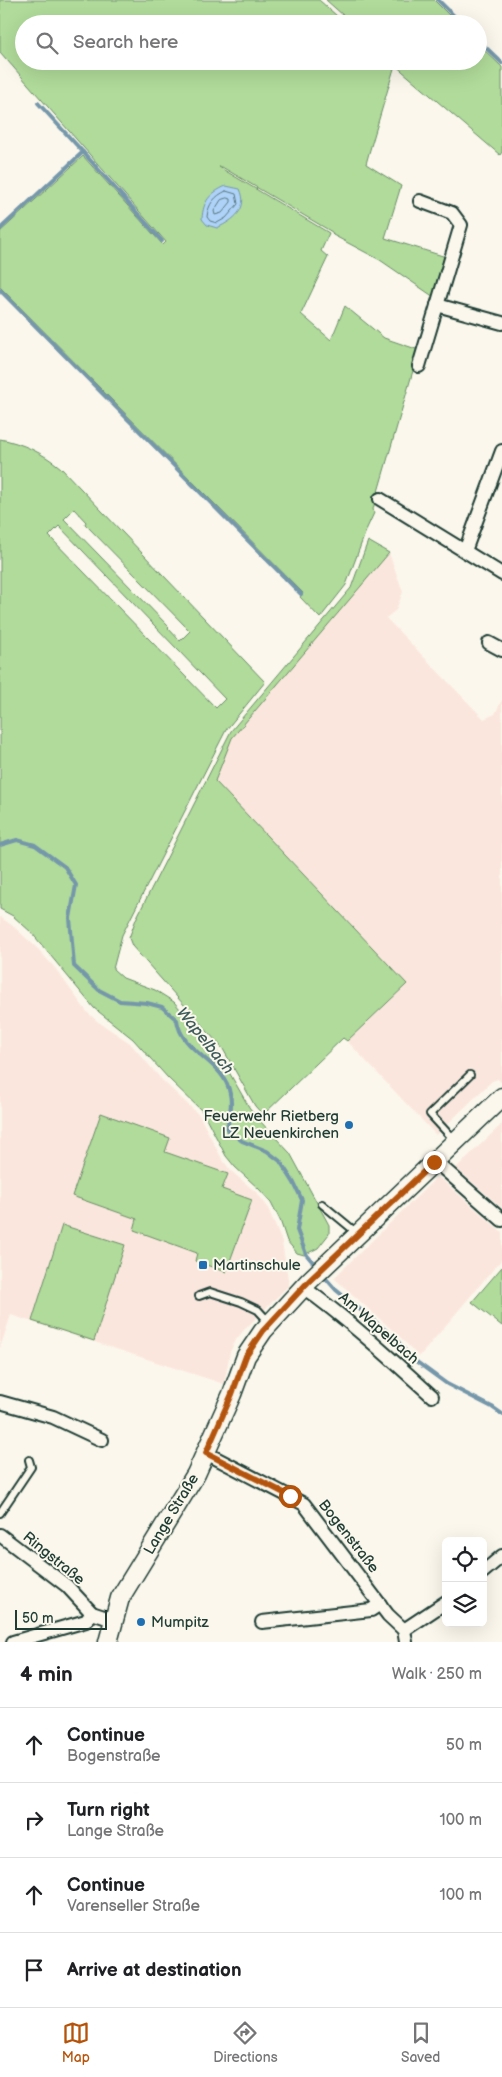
<!DOCTYPE html>
<meta charset="utf-8">
<style>
:root{--surface:#fff;--page:#f2f2f2;--text:#202124;--muted:#757577;--line:#e0e0e0;--accent:#b45309}
body{margin:0;font-family:"Balsamiq Sans",sans-serif;background:var(--page);color:var(--text)}
.controls{position:absolute;right:15px;bottom:15px;display:grid;overflow:hidden;border-radius:8px;box-shadow:0 5px 20px #0002}
.controls button{width:45px;height:45px;display:grid;place-items:center;padding:0;border:0;border-bottom:1px solid var(--line);background:var(--surface);color:var(--text);font:25px sans-serif}
.scale{position:absolute;left:15px;bottom:12px;width:92px;box-sizing:border-box;padding-left:5px;border:2px solid #1f3d34;border-top:0;font-size:14px;line-height:18px;white-space:nowrap;color:#1f3d34;-webkit-text-stroke:4px #fbf7ec;paint-order:stroke}
.stop{position:absolute;width:15px;height:15px;margin:-11px;border:4px solid #b45309;border-radius:50%;background:#fff}
.stop.end{background:#b45309;border-color:#fff;box-shadow:0 1px 5px #0008}
.list{margin:0;padding:0;list-style:none}
h2{display:flex;justify-content:space-between;align-items:center;height:65px;margin:0;padding:0 20px;font-size:21px}
h2 small{font-size:16px;font-weight:400;color:var(--muted)}
.list li{display:grid;grid-template-columns:32px 1fr auto;gap:15px;align-items:center;box-sizing:border-box;height:75px;padding:0 20px;border-top:1px solid var(--line)}
.list b{display:block;font-size:19px;white-space:nowrap}
.list p{margin:0;font-size:16px;white-space:nowrap;color:var(--muted)}
.list em{font-size:16px;font-style:normal;color:var(--muted)}
.icon{flex:none;width:28px;height:28px;fill:none;stroke:currentColor;stroke-width:2;stroke-linecap:round;stroke-linejoin:round}
.map{position:relative;flex:none;width:502px;height:1642px;overflow:hidden}
.search{position:absolute;background:var(--surface);box-shadow:0 5px 20px #0002;left:15px;right:15px;top:15px;height:55px;display:flex;align-items:center;gap:12px;box-sizing:border-box;padding:0 18px;border-radius:28px;color:var(--muted);font-size:19px}
.sheet{height:365px;background:var(--surface)}
nav{display:flex;justify-content:space-around;align-items:center;box-sizing:border-box;height:70px;border-top:1px solid var(--line);background:var(--surface);font-size:14px;color:var(--muted)}
nav a{display:grid;justify-items:center;gap:2px}
nav .on{color:var(--accent)}
.map>svg:first-child{display:block}
.built{fill:#fbe6dd}
.green{fill:#b0db9a;stroke:#688c67;fill-rule:evenodd}
.water{fill:#afd3f8;stroke:#7597aa}
.lines{fill:none;stroke-linecap:round;stroke-linejoin:round}
.shore{stroke:#597982;stroke-width:1}
.stream{stroke:#7597aa;stroke-width:4}
.lane-casing{stroke:#1f3d34;stroke-width:10}
.street-casing{stroke:#1f3d34;stroke-width:16}
.secondary-casing{stroke:#1f3d34;stroke-width:21}
.lane{stroke:#fbf7ec;stroke-width:6}
.street{stroke:#fbf7ec;stroke-width:12}
.secondary{stroke:#fbf7ec;stroke-width:18}
.route{stroke:#b45309;stroke-width:6}
.poi-dot{fill:#1f6fb2;stroke:#fbf7ec;stroke-width:2}
.labels{text-anchor:middle;stroke-width:4;stroke-linejoin:round;paint-order:stroke}
.poi-label{font-size:15px;fill:#1f3d34;stroke:#fbf7ec;text-anchor:start}
.street-label{font-size:15px;fill:#1f3d34;stroke:#fbf7ec}
.water-label{font-size:16px;font-style:italic;fill:#3c5b5b;stroke:#fbf7ec}
</style>
<div class="map">
<svg width="502" height="1642" viewBox="0 0 502 1642">
<rect width="100%" height="100%" fill="#fbf7ec"/>
<filter id="ink" filterUnits="userSpaceOnUse"><feTurbulence type="fractalNoise" baseFrequency=".02" numOctaves="2"/><feDisplacementMap in="SourceGraphic" scale="10" xChannelSelector="R" yChannelSelector="G"/><feConvolveMatrix kernelMatrix="1 2 1 2 8 2 1 2 1" color-interpolation-filters="sRGB"/></filter>
<g filter="url(#ink)">
<!-- built -->
<g class="built">
<path d="M389,553L403,592L396,610L386,618L484,719L495,714L502,700V1081L501,1082L498,1079L492,1081L436,1135L347,1041L407,984L215,781L232,738Z"/>
<path d="M0,917L13,926L38,949L55,968L87,1012L97,1021L130,1043L162,1080L199,1115L222,1159L231,1171L257,1193L267,1206L282,1242L289,1285L244,1330L236,1340L230,1352L224,1384L11,1315L0,1348Z"/>
<path d="M502,1124V1208L456,1168Z"/>
<path d="M436,1178L441,1179L502,1232V1259L419,1357L398,1335L334,1278Z"/>
</g>
<!-- green -->
<g class="green">
<path d="M0,0H319L346,24H24V61H478V44L502,67V152L500,155L395,65L369,153L366,164L401,186L385,238L446,257L434,297L380,260L333,235L332,232L222,167H219L329,233L321,251L328,257L301,314L331,340L345,306L384,338L419,350L373,509L374,513L367,528L346,585L320,618L300,597L303,593L0,287V232L83,156L163,245L166,242L0,52Z"/>
<path d="M326,0H434L458,24H353Z"/>
<path d="M0,439C22,443 43,453 61,468L265,682L226,730L122,935L113,969L123,978L155,990L174,1002L218,1053L249,1107L259,1120L290,1153L329,1225V1234L318,1248L304,1255L297,1253L287,1241L280,1220L271,1202L259,1189L235,1167L226,1156L203,1112L168,1078L133,1039L94,1008L31,932L13,916L0,909ZM74,509L86,522L85,524L190,631L180,641L168,628L169,627L64,519ZM59,526L225,699L216,708L49,536Z"/>
<path d="M368,541L389,553L232,738L215,781L407,984L347,1041L343,1038L263,1115L255,1106L223,1049L132,946L129,938L136,919L231,731L351,588Z"/>
<path d="M101,1113L170,1138L165,1152L228,1174L222,1189L252,1200L226,1272L195,1261L197,1253L134,1230L137,1219L72,1196Z"/>
<path d="M62,1225L125,1245L94,1341L32,1321Z"/>
<path d="M502,1267V1326L472,1302Z"/>
</g>
<!-- water -->
<path class="water" d="M226,186L240,189C249,209 234,220 217,228L207,225L202,219C203,201 210,193 226,186Z"/>
<g class="lines">
<!-- shore -->
<g class="shore">
<path d="M226,191L236,194L238,204L226,218L217,223L210,221L207,217C208,204 215,196 226,191Z"/>
<path d="M227,198L231,199V202L222,213L215,215L214,211L221,200Z"/>
</g>
<!-- stream -->
<g class="stream">
<path d="M438,0L462,24"/>
<path d="M478,40L502,63"/>
<path d="M83,152L162,241"/>
<path d="M0,229L83,152L38,103"/>
<path d="M0,290L301,594"/>
<path d="M0,845L17,840L35,845L65,867L76,885L70,918L74,966L99,990L120,1001L147,1003L162,1007L177,1020C181,1053 225,1061 230,1094C233,1106 229,1117 227,1129L242,1141L267,1151L280,1161L294,1183L302,1200L297,1230L306,1254L316,1266"/>
<path d="M322,1274L336,1290L395,1338L410,1357L447,1384L492,1407L502,1414"/>
</g>
<defs>
<g id="lane">
<path d="M455,1141L430,1114L470,1075"/>
<path d="M322,1204L357,1233"/>
<path d="M199,1296L210,1292L241,1302L258,1310L269,1322"/>
<path d="M0,1513L31,1467L29,1460"/>
</g>
<g id="street">
<path d="M437,305L502,323"/>
<path d="M419,366L461,225L452,213L420,201"/>
<path d="M380,499L502,574"/>
<path d="M465,551L502,451"/>
<path d="M489,643L502,650"/>
<path d="M435,1161L502,1220"/>
<path d="M303,1287C349,1320 390,1358 432,1396"/>
<path d="M0,1402L53,1417L102,1440"/>
<path d="M206,1453L304,1504L388,1615L404,1630L406,1642"/>
<path d="M0,1535L67,1586L92,1613L113,1620"/>
<path d="M483,1572L502,1556"/>
<path d="M262,1622L371,1610L380,1604"/>
<path d="M404,1630L446,1602"/>
<path d="M13,1642L86,1621L92,1613"/>
</g>
<path id="secondary" d="M108,1642L120,1598L196,1474L232,1394L246,1356L263,1331L309,1281L502,1097"/>
</defs>
<!-- lane casing -->
<use href="#lane" class="lane-casing"/>
<!-- street casing -->
<use href="#street" class="street-casing"/>
<!-- secondary casing -->
<use href="#secondary" class="secondary-casing"/>
<!-- lane -->
<use href="#lane" class="lane"/>
<!-- street -->
<use href="#street" class="street"/>
<!-- secondary -->
<use href="#secondary" class="secondary"/>
</g>
</g>
<g class="lines" filter="url(#ink)">
<!-- route -->
<path class="route" d="M290,1496L206,1453L232,1394L246,1356L263,1331L309,1281L434,1162"/>
</g>
<!-- markers -->
<g class="poi-dot">
<circle cx="349" cy="1125" r="5"/>
<rect x="198" y="1260" width="10" height="10" rx="2.5"/>
<circle cx="141" cy="1622" r="5"/>
</g>
<g class="labels">
<!-- poi labels -->
<g class="poi-label">
<text x="339" y="1121" text-anchor="end">Feuerwehr Rietberg<tspan x="339" dy="17">LZ Neuenkirchen</tspan></text>
<text x="213" y="1270">Martinschule</text>
<text x="151" y="1627">Mumpitz</text>
</g>
<!-- street labels -->
<g class="street-label">
<text transform="translate(379 1328) rotate(41)" y="5">Am Wapelbach</text>
<text transform="translate(171 1514) rotate(-59)" y="5">Lange Straße</text>
<text transform="translate(349 1536) rotate(52)" y="5">Bogenstraße</text>
<text transform="translate(54 1558) rotate(39)" y="5">Ringstraße</text>
</g>
<!-- water labels -->
<g class="water-label">
<text transform="translate(206 1040) rotate(51)" y="6">Wapelbach</text>
</g>
</g>
</svg>
<div class="controls">
<button><svg class="icon" aria-label="locate" viewBox="0 0 24 24"><circle cx="12" cy="12" r="6"/><path d="M12 2v4M12 18v4M2 12h4M18 12h4"/></svg></button>
<button><svg class="icon" aria-label="layers" viewBox="0 0 24 24"><path d="M12 4l9 5-9 5-9-5zM3 14l9 5 9-5"/></svg></button>
</div>
<div class="scale">50 m</div>
<div class="stop" style="left:290px;top:1496px"></div>
<div class="stop end" style="left:434px;top:1162px"></div>
<div class="search"><svg class="icon" aria-label="search" viewBox="0 0 24 24"><circle cx="10" cy="10" r="6"/><path d="M15 15l6 6"/></svg>Search here</div>
</div>
<section class="sheet">
<h2>4 min<small>Walk · 250 m</small></h2>
<ul class="list">
<li><svg class="icon" aria-label="ahead" viewBox="0 0 24 24"><path d="M12 20V5M6 11l6-6 6 6"/></svg><div><b>Continue</b><p>Bogenstraße</p></div><em>50 m</em></li>
<li><svg class="icon" aria-label="right" viewBox="0 0 24 24"><path d="M7 20v-9h11M14 6l5 5-5 5"/></svg><div><b>Turn right</b><p>Lange Straße</p></div><em>100 m</em></li>
<li><svg class="icon" aria-label="ahead" viewBox="0 0 24 24"><path d="M12 20V5M6 11l6-6 6 6"/></svg><div><b>Continue</b><p>Varenseller Straße</p></div><em>100 m</em></li>
<li><svg class="icon" aria-label="arrive" viewBox="0 0 24 24"><path d="M6 21V4h12l-3 4 3 4H6"/></svg><div><b>Arrive at destination</b></div></li>
</ul>
</section>
<nav>
<a class="on"><svg class="icon" aria-label="map" viewBox="0 0 24 24"><path d="M3 6l6-2 6 2 6-2v14l-6 2-6-2-6 2zM9 4v14M15 6v14"/></svg>Map</a>
<a><svg class="icon" aria-label="directions" viewBox="0 0 24 24"><path d="M12 3l9 9-9 9-9-9zM9 14v-3h6M13 9l2 2-2 2"/></svg>Directions</a>
<a><svg class="icon" aria-label="saved" viewBox="0 0 24 24"><path d="M7 4h10v16l-5-4-5 4z"/></svg>Saved</a>
</nav>
